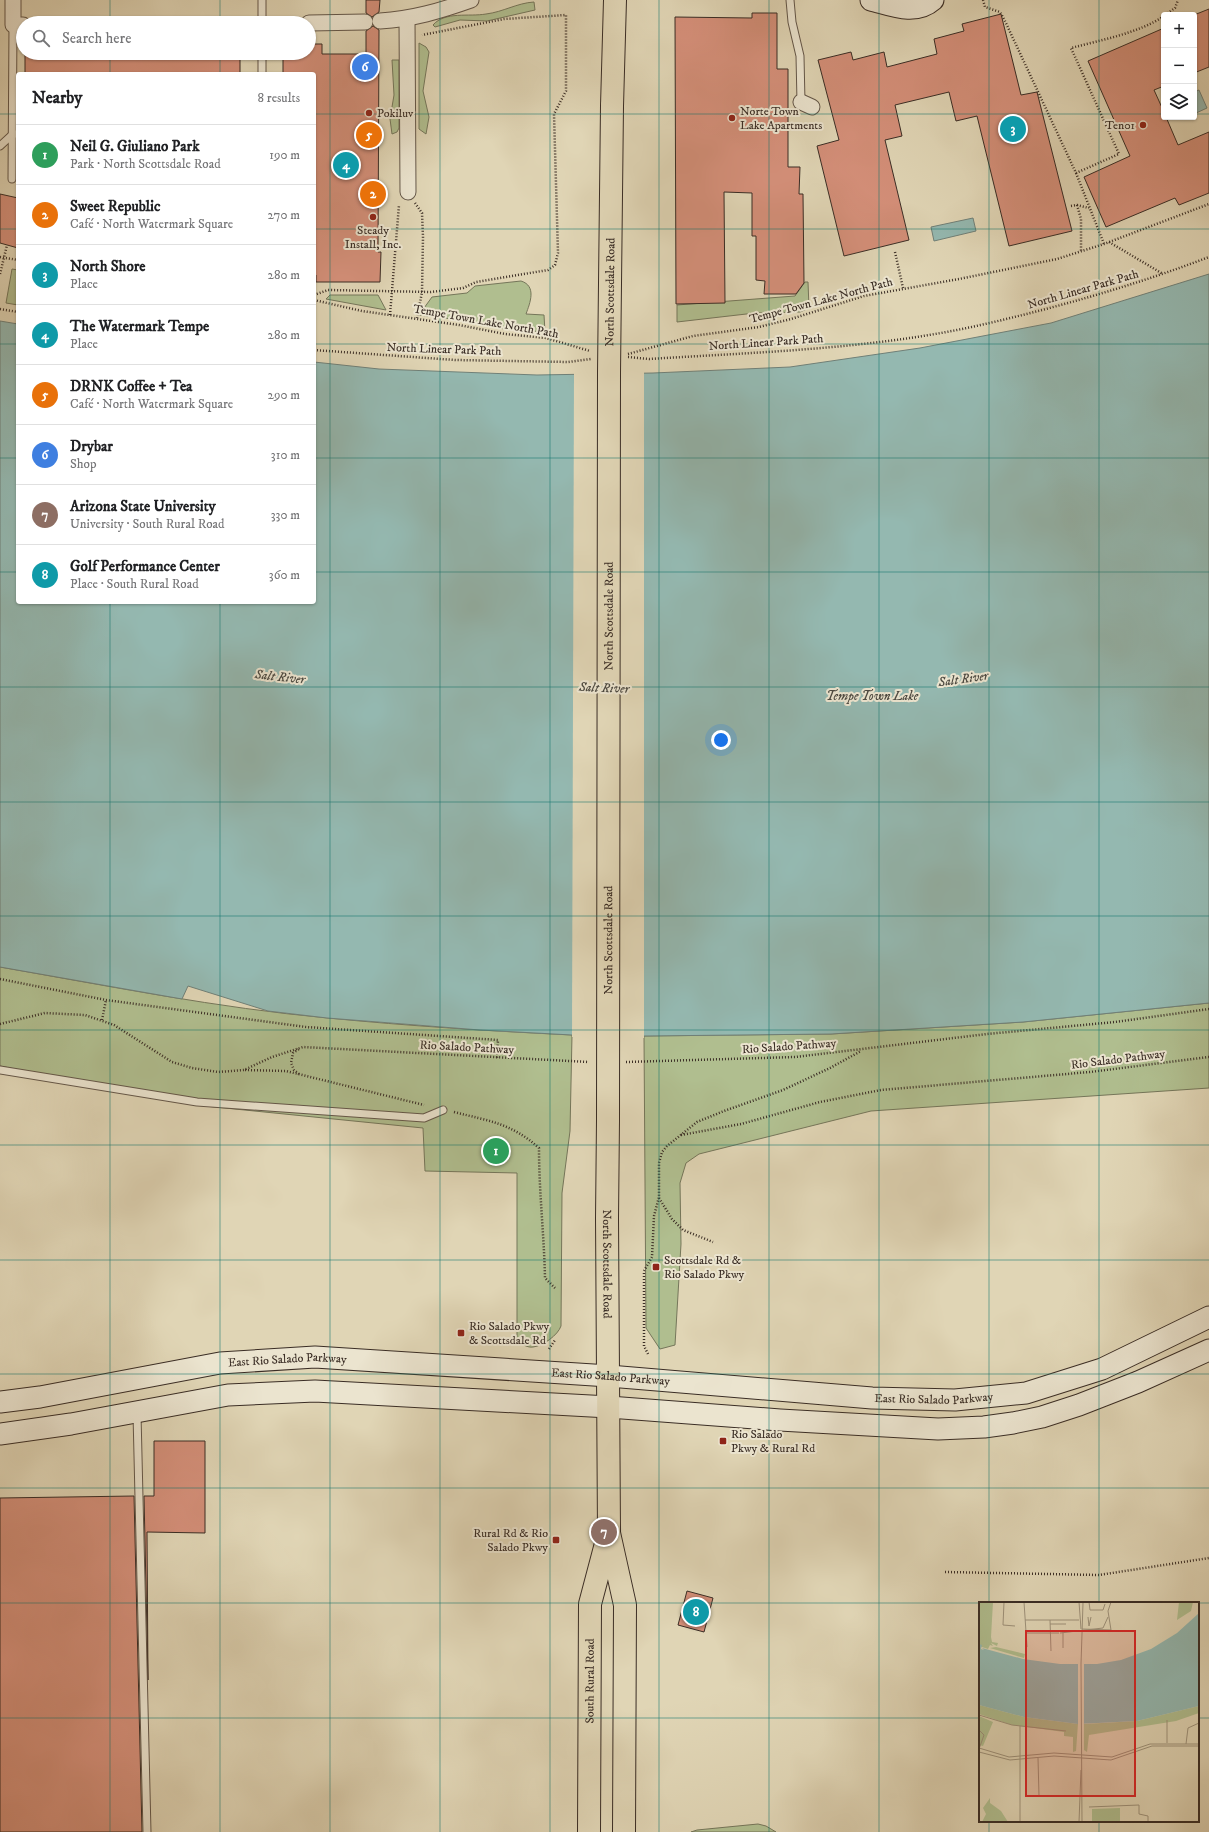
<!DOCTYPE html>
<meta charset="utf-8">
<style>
:root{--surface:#fff;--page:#f6f6f6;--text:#202124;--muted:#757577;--line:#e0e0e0;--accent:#1a73e8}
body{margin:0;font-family:"IM FELL DW Pica",serif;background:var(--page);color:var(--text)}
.controls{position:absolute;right:12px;top:12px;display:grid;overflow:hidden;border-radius:4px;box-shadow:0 1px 3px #0004}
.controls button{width:36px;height:36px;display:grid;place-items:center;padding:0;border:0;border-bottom:1px solid var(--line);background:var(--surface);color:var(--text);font:20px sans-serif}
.you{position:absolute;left:721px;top:740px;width:14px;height:14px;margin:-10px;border:3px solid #fff;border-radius:50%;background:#1a73e8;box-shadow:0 0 0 6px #1a73e833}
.badge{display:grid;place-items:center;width:26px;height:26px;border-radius:50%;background:var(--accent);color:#fff;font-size:13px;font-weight:700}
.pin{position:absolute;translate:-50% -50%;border:2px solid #fff;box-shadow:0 1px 4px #0006}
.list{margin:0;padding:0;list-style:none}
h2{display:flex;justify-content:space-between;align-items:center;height:52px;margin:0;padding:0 16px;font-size:17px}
h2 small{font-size:13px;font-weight:400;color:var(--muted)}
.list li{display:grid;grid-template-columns:26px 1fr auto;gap:12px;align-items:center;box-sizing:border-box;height:60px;padding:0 16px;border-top:1px solid var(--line)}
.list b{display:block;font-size:15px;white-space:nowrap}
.list p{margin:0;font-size:13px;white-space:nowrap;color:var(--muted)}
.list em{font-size:13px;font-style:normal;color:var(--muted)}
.icon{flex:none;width:22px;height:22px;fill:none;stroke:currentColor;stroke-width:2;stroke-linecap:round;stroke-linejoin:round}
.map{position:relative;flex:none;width:1209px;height:1832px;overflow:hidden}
.search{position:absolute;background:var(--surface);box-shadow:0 1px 3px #0004;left:16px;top:16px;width:300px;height:44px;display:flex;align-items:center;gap:10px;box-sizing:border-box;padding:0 14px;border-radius:22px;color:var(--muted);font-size:15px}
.panel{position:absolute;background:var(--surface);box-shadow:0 1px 3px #0004;left:16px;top:72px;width:300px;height:532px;border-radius:4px}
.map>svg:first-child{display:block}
.green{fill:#b0be8f;stroke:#75765a}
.water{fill:#94b8b0;stroke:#708078}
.pier{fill:#e0d5b5}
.building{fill:#d48f79;stroke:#3a2d25}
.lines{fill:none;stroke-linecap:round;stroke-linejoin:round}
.lane-casing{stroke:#645749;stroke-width:9}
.street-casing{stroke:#645749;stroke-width:17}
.secondary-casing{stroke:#3a2d25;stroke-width:23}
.primary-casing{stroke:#3a2d25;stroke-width:24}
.path{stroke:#3a2d25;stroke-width:2.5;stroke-dasharray:1 2;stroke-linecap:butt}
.lane{stroke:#ebe4cf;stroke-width:7}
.street{stroke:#ebe4cf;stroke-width:15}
.secondary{stroke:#ebe4cf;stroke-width:21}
.primary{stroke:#e0d5b5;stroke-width:22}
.primary-bridge-casing{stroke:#3a2d25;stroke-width:24;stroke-linecap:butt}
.primary-bridge{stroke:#e0d5b5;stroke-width:22}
.grid{fill:none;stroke:#0f766e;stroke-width:1;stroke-opacity:0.55}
.poi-dot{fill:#8f2418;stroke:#ebe4cf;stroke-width:1.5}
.labels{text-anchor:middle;stroke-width:4;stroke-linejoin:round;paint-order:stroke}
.poi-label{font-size:12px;fill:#3a2d25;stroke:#ebe4cf;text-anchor:start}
.street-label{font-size:12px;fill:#3a2d25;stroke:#ebe4cf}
.water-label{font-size:13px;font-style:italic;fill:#4c4941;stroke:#ebe4cf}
.inset-road{fill:none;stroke:#9e927b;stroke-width:1}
.view{fill:#d62828;fill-opacity:0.15;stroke:#d62828;stroke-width:2}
.inset-edge{fill:none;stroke:#3a2d25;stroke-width:2}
</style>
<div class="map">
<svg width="1209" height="1832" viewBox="0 0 1209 1832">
<rect width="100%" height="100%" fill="#e0d5b5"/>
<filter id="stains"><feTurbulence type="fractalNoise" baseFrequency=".005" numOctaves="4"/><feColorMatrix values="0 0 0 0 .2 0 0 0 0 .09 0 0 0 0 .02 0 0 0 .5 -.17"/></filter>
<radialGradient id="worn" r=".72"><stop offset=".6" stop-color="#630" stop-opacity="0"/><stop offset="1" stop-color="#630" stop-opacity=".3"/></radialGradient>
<!-- green -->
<g class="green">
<path d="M534,2L535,10L487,21L460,20L435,27L433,25C445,11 469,17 486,14C503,12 517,3 534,2Z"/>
<path d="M419,43L426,47L429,52L423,91L429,117L426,134L419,129Z"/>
<path d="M392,60H399V128L397,132L392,134L390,119L394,95Z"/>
<path d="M12,269L18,270V305L6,303Z"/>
<path d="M521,281C537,286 530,303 526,314L544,315L545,332L504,329L461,320L419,315L432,297L467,293L475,286Z"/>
<path d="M805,282H808L809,308L800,312L755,313L677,322V305L795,296Z"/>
<path d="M330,295H378L386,310L326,299Z"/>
<path d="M0,967C109,986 218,1008 328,1018C409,1026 490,1031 572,1035L570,1131L562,1193L561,1326C558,1335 543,1346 533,1347C528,1348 522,1344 517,1342V1173L425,1171L423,1128L195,1105L0,1066Z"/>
<path d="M1209,1003V1088L871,1111L699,1154L686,1163L680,1183L681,1244L675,1345L660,1349L646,1328L644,1036L831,1034L1023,1022Z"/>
<path d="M758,1824L766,1826L776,1832H691L697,1830Z"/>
</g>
<!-- water -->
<g class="water">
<path d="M1199,90L1207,108L1194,114V92Z"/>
<path d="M973,218L976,231L934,241L931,227Z"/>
<path d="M1209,274V1003L1023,1022L831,1034L644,1036L572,1035L480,1030L327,1018L268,1011L188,986L182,999L0,967V321L18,324V602H314V362L379,369L537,375L653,373L790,367L920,348L1051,323Z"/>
</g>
<!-- pier -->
<path class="pier" d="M644,371V1038L572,1037L574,373Z"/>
<!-- building -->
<g class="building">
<path d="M366,0H380L379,12L372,17L366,13Z"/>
<path d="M1209,9V67L1194,73V15Z"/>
<path d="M752,13H777V69H788V167H800L799,194H803L804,283L796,294H764L765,281L756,280V236H752V193L724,192L725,303L676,304L675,17L752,18Z"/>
<path d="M1001,14L1021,95L1037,92L1072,231L1009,246L977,116L956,121L949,92L895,105L902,136L885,140L909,240L844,256L817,146L839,140L818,60L851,52L853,60L884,52L887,67L937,54L934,39L964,31L962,24Z"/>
<path d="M373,26L379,30L378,252H381L380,282H316V275H314V74H283V53H309V44H322V54H366V31Z"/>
<path d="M1164,28V86L1154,90L1164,112V117H1166L1178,145L1209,132V193L1179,205L1175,198L1106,227L1084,177L1130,156L1088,61Z"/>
<rect x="25" y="53" width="215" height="21"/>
<path d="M0,194L18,198V248L0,243Z"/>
<path d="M154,1441H205V1533L147,1532L148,1680L144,1496H154Z"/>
<path d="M134,1496L142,1832H0V1498Z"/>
<path d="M687,1591L713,1598L704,1632L678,1625Z"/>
</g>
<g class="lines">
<defs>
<g id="lane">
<path d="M790,0L792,22L800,56L801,102"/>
<path d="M262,23V0"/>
<path d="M262,53V74"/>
<path d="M0,146L13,134H18"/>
<path d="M12,179L13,25"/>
<path d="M0,1070L197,1102L424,1118L443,1110"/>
<path d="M137,1414L147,1832"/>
</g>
<g id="street">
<path d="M13,0V25H23"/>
<path d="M407,19L408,192"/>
<path d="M380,21C413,19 440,11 471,0"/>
<path d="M309,23L365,22"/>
<path d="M801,102L812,107"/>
</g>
<g id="secondary">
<path d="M871,0C891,5 915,16 933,0"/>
<path id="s1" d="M0,1402L40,1397L220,1363L315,1357L609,1376L872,1398L955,1400L1026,1393L1102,1369L1209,1317"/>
<path d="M0,1434L71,1424L228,1395L315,1391L609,1407L780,1420L938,1429L984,1427L1013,1423L1042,1417L1079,1405L1138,1382L1209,1350"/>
</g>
<g id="primary">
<path d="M612,106L615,0"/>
<path id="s2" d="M608,1120L607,1218L609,1533L625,1605L624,1832"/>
<path id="s3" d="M589,1832L590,1604L608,1536"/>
</g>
</defs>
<!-- lane casing -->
<use href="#lane" class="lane-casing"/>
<!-- street casing -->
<use href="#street" class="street-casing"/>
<!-- secondary casing -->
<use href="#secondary" class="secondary-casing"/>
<!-- primary casing -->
<use href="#primary" class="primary-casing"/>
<!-- path -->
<g class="path">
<path d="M983,0L985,7L1000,12L1004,19L1076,173L1119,154L1071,48C1101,40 1139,33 1164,16"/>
<path d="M1165,15L1175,8L1178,0"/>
<path d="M1076,173L1104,244"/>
<path d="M415,203L422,213L423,237L422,292L417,318"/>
<path d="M1077,205L1081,219V252"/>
<path d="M1071,206L1077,205L1089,208"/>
<path d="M1109,242L1163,274"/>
<path d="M895,252L903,288"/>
<path d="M0,257L18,260"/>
<path d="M0,274L7,245"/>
<path d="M314,295L328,290L431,292L463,288L476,282L548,270L555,265L558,253L554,114L566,91V15L504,19L422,35"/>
<path d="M314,300L362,311L459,325L505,334L546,338L590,351"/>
<path d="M0,309L18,312"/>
<path d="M390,315L399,205"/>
<path d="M314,350L455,360L568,362L591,359"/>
<path d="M628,354L693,336L759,327L791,319L864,296L959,279L1057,259L1104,244L1209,204"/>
<path d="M628,357L649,359C745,353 841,350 935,334C971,328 1007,319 1042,310C1099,295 1154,278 1209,257"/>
<path d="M0,979L106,1000L306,1027L498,1040L497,1058"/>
<path d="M102,1020L106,1000"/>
<path d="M0,1024L45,1013L85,1015L114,1025L172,1062L192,1068L218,1072L244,1070L272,1057L303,1047L589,1062"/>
<path d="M626,1062L795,1057L987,1034L1115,1022L1209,1009"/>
<path d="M245,1070L286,1071L424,1105"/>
<path d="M299,1074L294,1070L291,1063L293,1053L299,1049"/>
<path d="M454,1112C489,1121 511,1123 539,1148C539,1192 544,1234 545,1278L555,1288"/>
<path d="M681,1135L741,1124L820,1102L881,1090L1090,1072L1209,1057"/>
<path d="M659,1198L672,1219L683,1230L713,1242"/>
<path d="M549,1349L555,1340"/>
<path d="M648,1354L644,1346V1271L652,1257L654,1216L659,1197V1163L662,1152L667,1146L697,1122L724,1111L783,1090L830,1068L861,1051"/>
<path d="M945,1572L1099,1575L1209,1558"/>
</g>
<!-- lane -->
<use href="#lane" class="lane"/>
<!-- street -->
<use href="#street" class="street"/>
<!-- secondary -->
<use href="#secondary" class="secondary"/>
<!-- primary -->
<use href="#primary" class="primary"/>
<defs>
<g id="primary-bridge">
<path id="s4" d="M608,1120L609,372L612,106"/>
</g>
</defs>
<!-- primary-bridge casing -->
<use href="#primary-bridge" class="primary-bridge-casing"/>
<!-- primary-bridge -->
<use href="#primary-bridge" class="primary-bridge"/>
</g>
<!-- grid -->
<path class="grid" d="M110,0V23M220,0V23M330,0V1832M440,0V1832M550,0V1832M659,0V1832M769,0V1832M879,0V1832M989,0V1603M1099,0V1603M110,53V74M220,53V74M0,114H18M314,114H1164M1194,114H1209M0,229H18M314,229H1209M0,344H18M314,344H1209M0,458H18M314,458H1209M0,572H18M314,572H1209M110,602V1832M220,602V1832M0,687H1209M0,802H1209M0,916H1209M0,1030H1209M0,1145H1209M0,1260H1209M0,1374H1209M0,1488H1209M0,1603H980M980,1603H1198M1198,1603H1209M0,1718H980M1198,1718H1209M989,1821V1832M1099,1821V1832"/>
<!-- markers -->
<g class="poi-dot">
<circle cx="369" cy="113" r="4"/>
<circle cx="732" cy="118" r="4"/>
<circle cx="1143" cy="125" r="4"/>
<circle cx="373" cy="217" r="4"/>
<rect x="652" y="1263" width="8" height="8" rx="2"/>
<rect x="457" y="1329" width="8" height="8" rx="2"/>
<rect x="719" y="1437" width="8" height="8" rx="2"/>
<rect x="552" y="1536" width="8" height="8" rx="2"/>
</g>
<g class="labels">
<!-- poi labels -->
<g class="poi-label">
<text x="740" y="115">Norte Town<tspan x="740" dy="14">Lake Apartments</tspan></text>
<text x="377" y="117">Pokiluv</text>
<text x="1135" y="129" text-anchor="end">Ten01</text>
<text x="373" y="234" text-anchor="middle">Steady<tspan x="373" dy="14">Install, Inc.</tspan></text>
<text x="664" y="1264">Scottsdale Rd &amp;<tspan x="664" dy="14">Rio Salado Pkwy</tspan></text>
<text x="469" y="1330">Rio Salado Pkwy<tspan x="469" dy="14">&amp; Scottsdale Rd</tspan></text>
<text x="731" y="1438">Rio Salado<tspan x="731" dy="14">Pkwy &amp; Rural Rd</tspan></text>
<text x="548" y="1537" text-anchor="end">Rural Rd &amp; Rio<tspan x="548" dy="14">Salado Pkwy</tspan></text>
</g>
<!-- street labels -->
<g class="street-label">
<text transform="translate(1083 289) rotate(-16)" y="4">North Linear Park Path</text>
<text dy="4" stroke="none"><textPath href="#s4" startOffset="828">North Scottsdale Road</textPath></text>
<text transform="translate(821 300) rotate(-15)" y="4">Tempe Town Lake North Path</text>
<text transform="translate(486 321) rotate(10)" y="4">Tempe Town Lake North Path</text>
<text transform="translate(766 342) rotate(-4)" y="4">North Linear Park Path</text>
<text transform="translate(444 349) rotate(2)" y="4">North Linear Park Path</text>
<text dy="4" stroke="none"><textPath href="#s4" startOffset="504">North Scottsdale Road</textPath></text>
<text dy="4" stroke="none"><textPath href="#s4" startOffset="180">North Scottsdale Road</textPath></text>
<text transform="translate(789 1046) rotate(-4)" y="4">Rio Salado Pathway</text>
<text transform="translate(467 1047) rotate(3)" y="4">Rio Salado Pathway</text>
<text transform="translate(1118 1059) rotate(-7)" y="4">Rio Salado Pathway</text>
<text dy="4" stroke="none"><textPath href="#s2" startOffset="144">North Scottsdale Road</textPath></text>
<text dy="4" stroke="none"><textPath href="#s1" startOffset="291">East Rio Salado Parkway</textPath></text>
<text dy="4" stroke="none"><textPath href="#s1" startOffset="615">East Rio Salado Parkway</textPath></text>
<text dy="4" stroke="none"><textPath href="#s1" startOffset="939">East Rio Salado Parkway</textPath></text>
<text dy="4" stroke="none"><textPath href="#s3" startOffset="151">South Rural Road</textPath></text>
</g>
<!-- water labels -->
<g class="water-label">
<text transform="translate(280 676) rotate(6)" y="5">Salt River</text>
<text transform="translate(963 678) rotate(-8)" y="5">Salt River</text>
<text transform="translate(604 687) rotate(2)" y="5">Salt River</text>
<text x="872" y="700">Tempe Town Lake</text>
</g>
</g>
<!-- overview -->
<g transform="translate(979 1602)">
<rect width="220" height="220" fill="#e0d5b5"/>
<path d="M0,0H14L12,35L13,40L19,41L18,44L12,41L14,44L11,43L9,47L0,44ZM200,0H214L212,9L198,18ZM17,45L46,52L45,56L11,46ZM0,103L45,115L99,122L97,149L94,150V135L85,134V130L33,123L0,112ZM220,104V111L197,119L110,133L108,150L105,148V122L158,119ZM0,114L14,120L4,144L0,143ZM11,196V201L22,209L29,220H3L7,212L4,206ZM141,206V220H113V207Z" fill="#b0be8f"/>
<path d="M220,11V104L158,119L99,122L45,115L0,103V42L3,43L2,47L5,48L3,46L44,57L81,62H118L142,58L172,47L198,31Z" fill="#94b8b0"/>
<path d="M99,60H105V124H99Z" fill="#e0d5b5"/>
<path class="inset-road" d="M25,0L24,23L36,24M45,0L48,45M100,0L102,27M110,0L111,8H124L126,2M109,15L110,24L112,15M46,18H100M71,18L72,49M71,22H87M103,27L132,28L129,9L132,0M84,30V46M48,31H80M81,31L124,26L129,15M0,113L33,123L87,129M188,118V141M41,124V220M0,128L5,133L0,147M207,142L209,126L220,121M0,146L30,155L75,151L133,155L171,142H220M0,150L31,158L75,154L132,158L173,144H220M59,156L60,194M110,205L160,203V212L169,214V220M100,220L102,168M103,220L102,62L104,1"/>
<path class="view" d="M47,29H156V194H47Z"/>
<rect width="220" height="220" class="inset-edge"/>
</g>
<rect width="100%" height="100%" filter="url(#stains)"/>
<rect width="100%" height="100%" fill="url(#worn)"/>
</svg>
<div class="controls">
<button>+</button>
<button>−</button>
<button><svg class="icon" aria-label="layers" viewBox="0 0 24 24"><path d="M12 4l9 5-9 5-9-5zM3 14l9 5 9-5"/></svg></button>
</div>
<div class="you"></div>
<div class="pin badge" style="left:496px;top:1151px;background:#2e9e5b">1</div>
<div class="pin badge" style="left:373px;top:194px;background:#e8710a">2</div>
<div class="pin badge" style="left:1013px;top:129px;background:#0f9aa8">3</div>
<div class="pin badge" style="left:346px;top:165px;background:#0f9aa8">4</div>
<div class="pin badge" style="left:369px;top:135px;background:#e8710a">5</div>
<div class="pin badge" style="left:365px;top:67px;background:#3f7fe0">6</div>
<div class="pin badge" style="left:604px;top:1532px;background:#8d6e63">7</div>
<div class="pin badge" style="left:696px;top:1612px;background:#0f9aa8">8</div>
<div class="search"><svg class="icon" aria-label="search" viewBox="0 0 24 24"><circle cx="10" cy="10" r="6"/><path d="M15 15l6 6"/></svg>Search here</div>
<section class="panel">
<h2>Nearby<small>8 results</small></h2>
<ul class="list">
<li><span class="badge" style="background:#2e9e5b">1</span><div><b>Neil G. Giuliano Park</b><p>Park · North Scottsdale Road</p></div><em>190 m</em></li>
<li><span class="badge" style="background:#e8710a">2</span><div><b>Sweet Republic</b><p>Café · North Watermark Square</p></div><em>270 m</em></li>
<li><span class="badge" style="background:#0f9aa8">3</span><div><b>North Shore</b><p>Place</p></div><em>280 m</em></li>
<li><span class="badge" style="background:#0f9aa8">4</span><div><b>The Watermark Tempe</b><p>Place</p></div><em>280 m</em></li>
<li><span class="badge" style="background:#e8710a">5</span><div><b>DRNK Coffee + Tea</b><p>Café · North Watermark Square</p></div><em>290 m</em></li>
<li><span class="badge" style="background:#3f7fe0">6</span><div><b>Drybar</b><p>Shop</p></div><em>310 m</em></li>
<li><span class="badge" style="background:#8d6e63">7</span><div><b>Arizona State University</b><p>University · South Rural Road</p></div><em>330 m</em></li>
<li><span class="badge" style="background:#0f9aa8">8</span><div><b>Golf Performance Center</b><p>Place · South Rural Road</p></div><em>360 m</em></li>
</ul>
</section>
</div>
